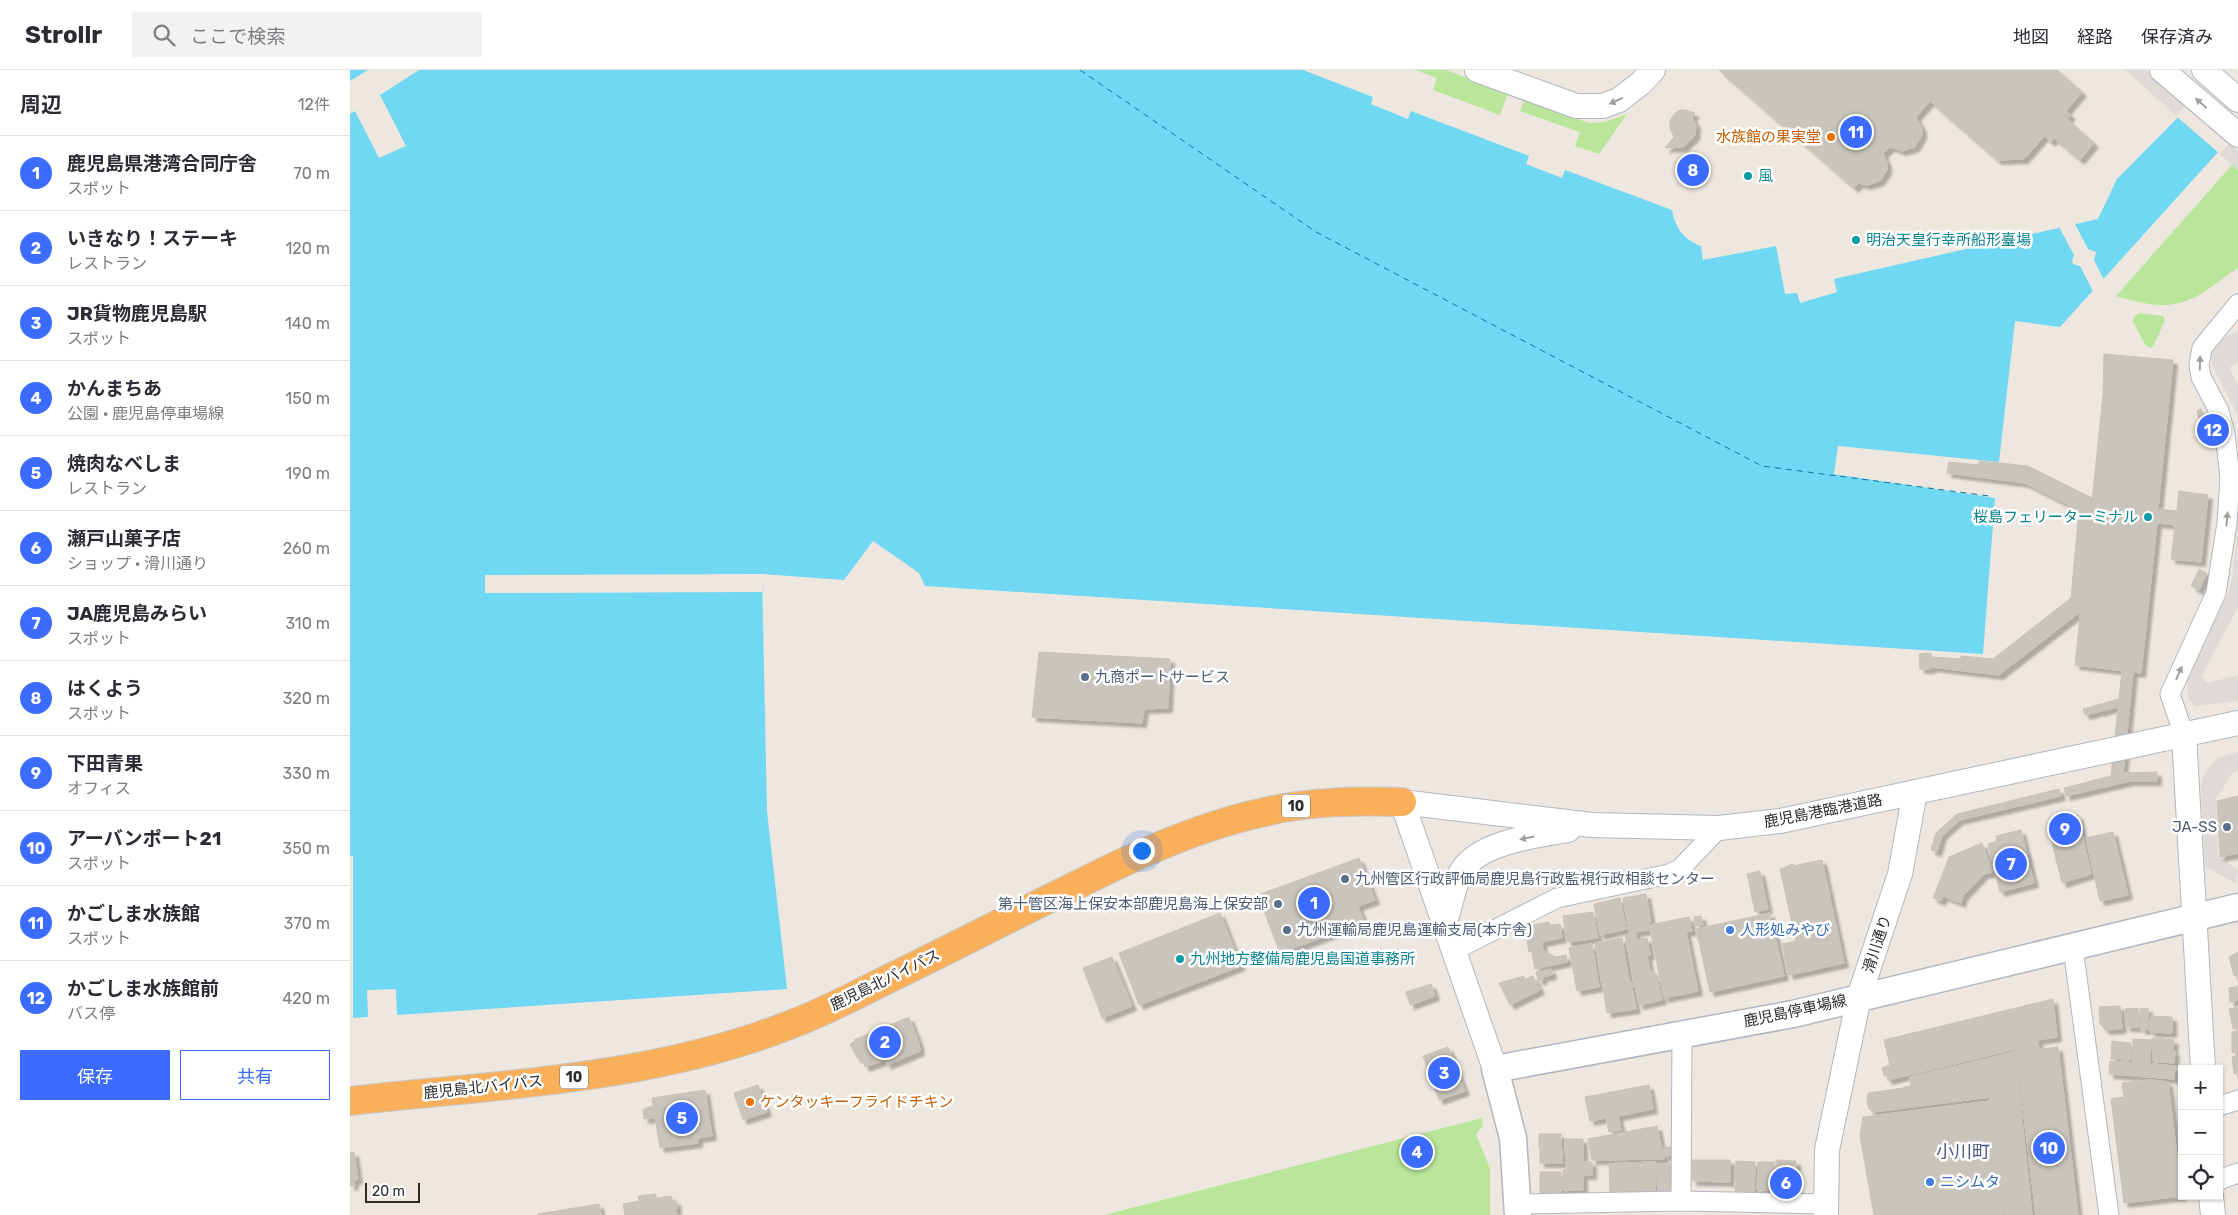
<!DOCTYPE html>
<html lang="ja">
<meta charset="utf-8">
<style>
:root{--surface:#fff;--page:#f2f2f3;--text:#2b2b33;--muted:#7c7c81;--line:#e1e1e2;--accent:#3b6cff}
body{margin:0;font-family:Rubik,"Noto Sans JP",sans-serif;background:var(--page);color:var(--text)}
.controls{position:absolute;right:15px;bottom:15px;display:grid;overflow:hidden;border-radius:0px;box-shadow:0 1px 4px #0004}
.controls button{width:45px;height:45px;display:grid;place-items:center;padding:0;border:0;border-bottom:1px solid var(--line);background:var(--surface);color:var(--text);font:25px sans-serif}
.scale{position:absolute;left:15px;bottom:12px;width:55px;box-sizing:border-box;padding-left:5px;border:2px solid #2c2c2c;border-top:0;font-size:14px;line-height:18px;white-space:nowrap;color:#2c2c2c;-webkit-text-stroke:4px #fff;paint-order:stroke}
.you{position:absolute;left:791px;top:780px;width:18px;height:18px;margin:-12px;border:4px solid #fff;border-radius:50%;background:#1a73e8;box-shadow:0 0 0 8px #1a73e833}
.badge{display:grid;place-items:center;width:32px;height:32px;border-radius:50%;background:var(--accent);color:#fff;font-size:16px;font-weight:700}
.pin{position:absolute;translate:-50% -50%;border:2px solid #fff;box-shadow:0 1px 5px #0006}
.list{margin:0;padding:0;list-style:none}
h2{display:flex;justify-content:space-between;align-items:center;height:65px;margin:0;padding:0 20px;font-size:21px}
h2 small{font-size:16px;font-weight:400;color:var(--muted)}
.list li{display:grid;grid-template-columns:32px 1fr auto;gap:15px;align-items:center;box-sizing:border-box;height:75px;padding:0 20px;border-top:1px solid var(--line)}
.list b{display:block;font-size:19px;white-space:nowrap}
.list p{margin:0;font-size:16px;white-space:nowrap;color:var(--muted)}
.list em{font-size:16px;font-style:normal;color:var(--muted)}
.actions{display:flex;gap:10px;padding:15px 20px}
.actions a{flex:1;padding:11px 0;border:1px solid var(--accent);border-radius:0px;text-align:center;font-size:18px;color:var(--accent)}
.actions .main{background:var(--accent);color:#fff}
.icon{flex:none;width:28px;height:28px;fill:none;stroke:currentColor;stroke-width:2;stroke-linecap:round;stroke-linejoin:round}
.map{position:relative;flex:none;width:1888px;height:1145px;overflow:hidden}
header{display:flex;align-items:center;gap:30px;box-sizing:border-box;height:70px;padding:0 25px;background:var(--surface);border-bottom:1px solid var(--line)}
header strong{font-size:24px}
nav{display:flex;gap:28px;margin-inline-start:auto;font-size:18px}
.search{width:350px;height:45px;background:var(--page);display:flex;align-items:center;gap:12px;box-sizing:border-box;padding:0 18px;border-radius:0px;color:var(--muted);font-size:19px}
main{display:flex}
aside{flex:1;background:var(--surface)}
.map>svg:first-child{display:block}
.green{fill:#b9e69a}
.plaza{fill:#dedad6}
.water{fill:#70d8f2}
.pier{fill:#eee7df}
.lines{fill:none;stroke-linecap:round;stroke-linejoin:round}
.ferry{stroke:#0a78a3;stroke-width:1;stroke-dasharray:6 5;stroke-linecap:butt}
.building{fill:#c9c5bd;stroke:#cac2b8;filter:url(#shadow)}
.minor-casing{stroke:#b2b6c0;stroke-width:21}
.tertiary-casing{stroke:#b2b6c0;stroke-width:26}
.secondary-casing{stroke:#b2b6c0;stroke-width:29}
.trunk-casing{stroke:#c8c8c8;stroke-width:30}
.minor{stroke:#fff;stroke-width:19}
.tertiary{stroke:#fff;stroke-width:24}
.secondary{stroke:#fff;stroke-width:26}
.trunk{stroke:#faaf5b;stroke-width:28}
.oneway{fill:#a0a0a0}
.food-dot{fill:#e8710a;stroke:#fff;stroke-width:2}
.culture-dot{fill:#0f9aa8;stroke:#fff;stroke-width:2}
.service-dot{fill:#5c6f8a;stroke:#fff;stroke-width:2}
.shop-dot{fill:#3f7fe0;stroke:#fff;stroke-width:2}
.labels{text-anchor:middle;stroke-width:5;stroke-linejoin:round;paint-order:stroke}
.shield{fill:#fff;stroke:#6b6b6b;stroke-width:1}
.shield-label{font-size:14px;font-weight:bold;fill:#2c2c2c}
.food-label{font-size:15px;fill:#c56008;stroke:#fff;text-anchor:end}
.culture-label{font-size:15px;fill:#0d838f;stroke:#fff;text-anchor:start}
.service-label{font-size:15px;fill:#4e5e75;stroke:#fff;text-anchor:start}
.street-label{font-size:15px;fill:#2c2c2c;stroke:#fff}
.shop-label{font-size:15px;fill:#366cbe;stroke:#fff;text-anchor:start}
.quarter-label{font-size:18px;fill:#4b587f;stroke:#fff}
</style>
<header>
<strong>Strollr</strong>
<div class="search"><svg class="icon" aria-label="search" viewBox="0 0 24 24"><circle cx="10" cy="10" r="6"/><path d="M15 15l6 6"/></svg>ここで検索</div>
<nav><a>地図</a><a>経路</a><a>保存済み</a></nav>
</header>
<main>
<aside>
<h2>周辺<small>12件</small></h2>
<ul class="list">
<li><span class="badge">1</span><div><b>鹿児島県港湾合同庁舎</b><p>スポット</p></div><em>70 m</em></li>
<li><span class="badge">2</span><div><b>いきなり！ステーキ</b><p>レストラン</p></div><em>120 m</em></li>
<li><span class="badge">3</span><div><b>JR貨物鹿児島駅</b><p>スポット</p></div><em>140 m</em></li>
<li><span class="badge">4</span><div><b>かんまちあ</b><p>公園 · 鹿児島停車場線</p></div><em>150 m</em></li>
<li><span class="badge">5</span><div><b>焼肉なべしま</b><p>レストラン</p></div><em>190 m</em></li>
<li><span class="badge">6</span><div><b>瀬戸山菓子店</b><p>ショップ · 滑川通り</p></div><em>260 m</em></li>
<li><span class="badge">7</span><div><b>JA鹿児島みらい</b><p>スポット</p></div><em>310 m</em></li>
<li><span class="badge">8</span><div><b>はくよう</b><p>スポット</p></div><em>320 m</em></li>
<li><span class="badge">9</span><div><b>下田青果</b><p>オフィス</p></div><em>330 m</em></li>
<li><span class="badge">10</span><div><b>アーバンポート21</b><p>スポット</p></div><em>350 m</em></li>
<li><span class="badge">11</span><div><b>かごしま水族館</b><p>スポット</p></div><em>370 m</em></li>
<li><span class="badge">12</span><div><b>かごしま水族館前</b><p>バス停</p></div><em>420 m</em></li>
</ul>
<div class="actions"><a class="main">保存</a><a>共有</a></div>
</aside>
<div class="map">
<svg width="1888" height="1145" viewBox="0 0 1888 1145">
<defs>
<filter id="shadow"><feDropShadow dx="4.5" dy="4.5" stdDeviation="1" flood-color="#0004"/></filter>
</defs>
<rect width="100%" height="100%" fill="#eee7df"/>
<!-- green -->
<g class="green">
<path d="M1065,0H1096L1158,23L1150,45L1083,20L1087,8Z"/>
<path d="M1174,30L1239,53L1255,52L1277,44L1249,84L1225,76L1230,62L1170,41Z"/>
<path d="M1882,95L1888,100V198C1872,208 1856,223 1839,230C1815,240 1789,233 1766,226Z"/>
<path d="M1789,243L1813,246L1815,250L1804,275L1801,278L1796,276L1783,252L1784,247Z"/>
<path d="M1132,1048L1133,1056L1126,1064L1140,1099V1145H754Z"/>
</g>
<!-- plaza -->
<g class="plaza">
<path d="M1775,0H1796L1888,81V100Z"/>
<path d="M1888,260V292L1879,298L1888,315V352L1886,342L1862,295L1861,285L1873,269Z"/>
<path d="M1888,453V537L1851,607L1857,613L1888,605V631L1845,636L1838,628L1837,616L1840,602L1879,521L1882,508Z"/>
<path d="M1888,682V701L1883,702L1866,729L1868,786L1888,800L1886,814L1855,796L1851,717L1852,709L1861,695L1869,687Z"/>
</g>
<!-- water -->
<path class="water" d="M0,0H953L1023,27L1021,34L1058,49L1061,41L1179,86L1176,94L1212,108L1215,100L1322,140C1326,159 1333,169 1351,176L1353,190L1426,176L1435,224L1447,223L1450,233L1487,222L1484,209L1748,149L1767,109L1875,0H1888V60L1710,257L1665,251L1649,392L1488,376L1484,404L1645,428L1633,584L575,516L569,503L523,471L494,510L412,504L417,741L437,919L47,945L46,919L17,920L18,947L3,948V786H0Z"/>
<!-- pier -->
<g class="pier">
<path d="M18,0H69L30,25L56,76L29,88L5,41L0,44V11Z"/>
<path d="M1871,0H1888V64L1870,84L1826,46Z"/>
<path d="M1724,152L1738,179L1746,182L1744,190L1755,212L1744,223L1730,196L1723,194L1722,191L1724,185L1708,155Z"/>
<path d="M412,504V522L135,523V505Z"/>
</g>
<g class="lines">
<!-- ferry -->
<path class="ferry" d="M730,0L966,162L1412,396L1639,426"/>
</g>
<!-- building -->
<g class="building">
<path d="M1369,0H1707L1732,22L1716,41L1721,45L1717,49L1744,73L1730,90L1704,68L1701,72L1694,66L1674,89L1647,90L1580,31L1566,47L1572,58V65L1565,77L1552,81L1540,77L1533,84L1537,93V100L1530,111L1517,115L1509,113L1504,118Z"/>
<path d="M1330,40H1335L1345,43L1342,47L1346,55L1345,66L1333,77L1315,78L1324,67L1320,58V51L1324,44Z"/>
<path d="M1754,284L1823,290L1808,439L1827,441L1829,421L1858,425L1851,492L1821,489L1825,455L1807,453L1791,603L1725,595L1753,325Z"/>
<path d="M1851,339L1856,353L1851,355L1847,341Z"/>
<path d="M1630,391L1678,396L1742,428L1730,542L1649,605L1581,597V599H1570L1569,584L1581,583V587L1611,589V586L1643,589L1721,528L1729,440L1675,413L1597,403L1599,392L1628,395Z"/>
<path d="M1849,499L1857,503L1849,520L1841,516Z"/>
<path d="M689,582L820,589L818,638L794,639L792,653L682,647Z"/>
<path d="M1772,601L1783,602L1773,703L1807,702V711H1780L1716,726L1714,718L1761,706L1768,637L1735,645L1733,639L1769,629Z"/>
<path d="M1709,719L1711,726L1609,750L1592,765L1587,782L1581,780L1586,763L1607,744Z"/>
<path d="M1888,726V783L1870,787L1867,731Z"/>
<path d="M1728,745L1741,804L1712,813L1698,757L1707,754L1706,749Z"/>
<path d="M1671,760L1684,813L1650,822L1638,774L1647,771L1646,766Z"/>
<path d="M1763,762L1778,825L1750,831L1736,768Z"/>
<path d="M1632,773L1643,802L1634,804L1613,826L1611,833L1593,826L1591,831L1583,828L1599,787Z"/>
<path d="M1009,788L1025,830L1008,836L1014,852L930,883L908,825Z"/>
<path d="M1472,790L1494,893L1439,905L1432,874L1446,871L1430,799L1443,794V796Z"/>
<path d="M1410,801L1418,839L1405,842L1397,804Z"/>
<path d="M1296,824L1301,852H1298L1299,860L1279,863L1273,828Z"/>
<path d="M1270,828L1276,859L1250,865L1244,834Z"/>
<path d="M1243,842L1248,868L1217,872L1213,846Z"/>
<path d="M870,843L891,896L789,935L769,883Z"/>
<path d="M1420,843L1434,906L1360,922L1346,859Z"/>
<path d="M1351,846L1353,855L1346,856L1344,847Z"/>
<path d="M1339,847L1342,861L1336,862L1348,921L1314,928L1299,855Z"/>
<path d="M1199,852L1200,855L1210,854L1212,868L1192,872L1193,879L1179,882L1175,859L1184,858L1183,855Z"/>
<path d="M1286,863L1287,870L1297,868L1300,885L1297,886L1300,901H1303L1304,907H1307L1312,930L1289,935L1275,865Z"/>
<path d="M1272,868L1279,911L1252,915L1245,873Z"/>
<path d="M1242,874L1249,917L1227,921L1219,878Z"/>
<path d="M1194,881L1206,887L1216,885L1217,892L1185,899L1182,883Z"/>
<path d="M1888,882V905L1884,906L1879,887Z"/>
<path d="M762,887L782,936L752,948L733,898Z"/>
<path d="M1201,899L1202,905L1192,907L1193,910H1188L1186,902Z"/>
<path d="M1174,906L1175,909L1183,906L1190,920L1160,935L1149,913Z"/>
<path d="M1281,912L1286,939L1257,943L1253,917Z"/>
<path d="M1081,914L1085,926L1060,935L1056,922Z"/>
<path d="M1888,916V930L1880,932L1879,918Z"/>
<path d="M1703,929L1707,967L1688,970L1689,979L1708,977L1728,1145H1686L1666,979L1538,1010L1537,1006H1534L1532,998L1540,995L1534,970Z"/>
<path d="M1770,936L1772,959L1756,960L1750,954L1749,937Z"/>
<path d="M1888,937V958L1883,959L1879,939Z"/>
<path d="M1788,938L1789,957H1776L1775,939Z"/>
<path d="M1798,938L1799,959L1791,960L1790,939Z"/>
<path d="M1801,946L1822,947V963L1800,962Z"/>
<path d="M559,947L569,973L570,981L537,995L535,990L515,997L511,986L507,988L500,974L505,971L504,970Z"/>
<path d="M1888,961V981L1882,983V962Z"/>
<path d="M1802,968L1824,970L1823,980L1802,978Z"/>
<path d="M1783,969L1801,970L1800,992L1782,991Z"/>
<path d="M1762,971L1781,973L1780,990L1761,989Z"/>
<path d="M1098,977L1115,1021L1089,1030L1073,986Z"/>
<path d="M1803,979L1825,981L1824,993L1803,991Z"/>
<path d="M1665,982L1682,1145H1655L1640,1027L1523,1042L1519,1039L1517,1032L1518,1023L1554,1018V1017L1561,1016L1560,1007Z"/>
<path d="M1888,985V1002L1884,1004L1882,987Z"/>
<path d="M1760,991L1825,996L1824,1009L1759,1004Z"/>
<path d="M1800,1010L1818,1012L1832,1126L1774,1133L1761,1029L1774,1027L1772,1013Z"/>
<path d="M408,1015L417,1042L393,1050L384,1023Z"/>
<path d="M1299,1015L1303,1039L1268,1046L1271,1060L1259,1062L1256,1048L1240,1051L1235,1027Z"/>
<path d="M355,1020L362,1066L348,1068V1073L310,1078L305,1048L294,1049L293,1039L303,1036L302,1028Z"/>
<path d="M1640,1031L1653,1145H1524L1510,1066L1513,1047Z"/>
<path d="M1307,1056L1314,1089L1242,1090L1238,1069Z"/>
<rect x="1189" y="1064" width="22" height="14"/>
<path d="M1215,1069H1233V1120H1213V1100H1216Z"/>
<path d="M1314,1077H1323V1085L1314,1086Z"/>
<rect x="1190" y="1079" width="22" height="14"/>
<path d="M4,1082L8,1109L3,1111L4,1115L0,1116V1083Z"/>
<path d="M1342,1090H1380V1112L1342,1111Z"/>
<path d="M1426,1090L1446,1091V1103H1426Z"/>
<path d="M1386,1091L1405,1092L1404,1124L1385,1123Z"/>
<rect x="1234" y="1092" width="8" height="13"/>
<rect x="1292" y="1092" width="13" height="31"/>
<path d="M1408,1092H1424V1120H1407Z"/>
<path d="M1270,1093V1123H1260L1259,1094Z"/>
<path d="M1271,1093H1290V1123H1272Z"/>
<path d="M1307,1094H1322L1323,1108H1307Z"/>
<rect x="1190" y="1102" width="21" height="23"/>
<rect x="1426" y="1104" width="20" height="18"/>
<path d="M1307,1109H1322V1118L1317,1124H1308Z"/>
<path d="M306,1124V1128L321,1126L322,1131H326L327,1139L324,1141H326L327,1145H275L273,1134L289,1131L288,1126Z"/>
<path d="M249,1134L251,1145H188V1144Z"/>
</g>
<g class="lines">
<defs>
<g id="minor">
<path d="M1834,665L1820,624L1866,523L1877,453L1880,408L1875,364L1869,341L1851,307L1849,295L1852,278L1888,234"/>
<path d="M1723,878L1759,1145"/>
<path d="M1103,881L1207,828L1319,804L1330,799L1369,758"/>
<path d="M1869,1036L1888,1030"/>
<path d="M1869,1110L1888,1103"/>
<path d="M1331,1131L1332,964"/>
<path d="M1168,1134L1331,1131L1476,1134"/>
</g>
<g id="tertiary">
<path d="M1127,0L1226,36H1253L1269,30L1291,13L1303,0"/>
<path d="M1812,0L1888,65"/>
<path d="M1854,0L1888,30"/>
<path d="M1834,665L1853,999"/>
<path d="M1095,852C1100,837 1103,819 1110,804C1126,772 1186,766 1218,760"/>
<path d="M1145,999L1052,732L1242,755L1369,758L1430,751L1888,653"/>
<path d="M1861,1126L1863,1145"/>
<path d="M1476,1145L1477,1080L1509,927L1550,804L1565,722"/>
</g>
<path id="secondary" d="M1168,1145L1163,1068L1145,999L1443,944L1888,837"/>
<path id="trunk" d="M0,1031C149,1014 302,1010 442,954C472,943 500,928 528,914C598,880 667,844 737,810C795,781 855,754 919,741C962,731 1007,731 1052,732"/>
</defs>
<!-- minor casing -->
<use href="#minor" class="minor-casing"/>
<!-- tertiary casing -->
<use href="#tertiary" class="tertiary-casing"/>
<!-- secondary casing -->
<use href="#secondary" class="secondary-casing"/>
<!-- trunk casing -->
<use href="#trunk" class="trunk-casing"/>
<!-- minor -->
<use href="#minor" class="minor"/>
<!-- tertiary -->
<use href="#tertiary" class="tertiary"/>
<!-- secondary -->
<use href="#secondary" class="secondary"/>
<!-- trunk -->
<use href="#trunk" class="trunk"/>
</g>
<!-- one-way arrows -->
<defs><path id="oneway-solid" d="M-6-.8H1V-3.2L6.5 0L1 3.2V.8H-6Z" transform="scale(1.25)"/></defs>
<g class="oneway">
<use href="#oneway-solid" transform="translate(1266 31) rotate(156)"/>
<use href="#oneway-solid" transform="translate(1851 33) rotate(-139)"/>
<use href="#oneway-solid" transform="translate(1850 293) rotate(-88)"/>
<use href="#oneway-solid" transform="translate(1877 449) rotate(-85)"/>
<use href="#oneway-solid" transform="translate(1829 603) rotate(-66)"/>
<use href="#oneway-solid" transform="translate(1177 768) rotate(169)"/>
</g>
<!-- markers -->
<g class="food-dot">
<circle cx="1481" cy="67" r="5"/>
<circle cx="400" cy="1032" r="5"/>
</g>
<g class="culture-dot">
<circle cx="1398" cy="106" r="5"/>
<circle cx="1506" cy="170" r="5"/>
<circle cx="1798" cy="447" r="5"/>
<circle cx="830" cy="889" r="5"/>
</g>
<g class="service-dot">
<circle cx="735" cy="607" r="5"/>
<circle cx="1877" cy="757" r="5"/>
<circle cx="995" cy="809" r="5"/>
<circle cx="928" cy="834" r="5"/>
<circle cx="937" cy="860" r="5"/>
</g>
<g class="shop-dot">
<circle cx="1380" cy="860" r="5"/>
<circle cx="1580" cy="1112" r="5"/>
</g>
<g class="labels">
<!-- shield labels -->
<g class="shield">
<rect x="932" y="724.5" width="28" height="23" rx="4"/>
<rect x="210" y="995.5" width="28" height="23" rx="4"/>
</g>
<g class="shield-label">
<text x="946" y="741">10</text>
<text x="224" y="1012">10</text>
</g>
<!-- food labels -->
<g class="food-label">
<text x="1471" y="72">水族館の果実堂</text>
<text x="410" y="1037" text-anchor="start">ケンタッキーフライドチキン</text>
</g>
<!-- culture labels -->
<g class="culture-label">
<text x="1408" y="111">風</text>
<text x="1516" y="175">明治天皇行幸所船形臺場</text>
<text x="1788" y="452" text-anchor="end">桜島フェリーターミナル</text>
<text x="840" y="894">九州地方整備局鹿児島国道事務所</text>
</g>
<!-- service labels -->
<g class="service-label">
<text x="745" y="612">九商ポートサービス</text>
<text x="1867" y="762" text-anchor="end">JA-SS</text>
<text x="1005" y="814">九州管区行政評価局鹿児島行政監視行政相談センター</text>
<text x="918" y="839" text-anchor="end">第十管区海上保安本部鹿児島海上保安部</text>
<text x="947" y="865">九州運輸局鹿児島運輸支局(本庁舎)</text>
</g>
<!-- street labels -->
<g class="street-label">
<text transform="translate(1473 741) rotate(-11)" y="5">鹿児島港臨港道路</text>
<text transform="translate(1527 874) rotate(-72)" y="5">滑川通り</text>
<text transform="translate(535 910) rotate(-26)" y="5">鹿児島北バイパス</text>
<text transform="translate(1445 941) rotate(-12)" y="5">鹿児島停車場線</text>
<text transform="translate(133 1017) rotate(-6)" y="5">鹿児島北バイパス</text>
</g>
<!-- shop labels -->
<g class="shop-label">
<text x="1390" y="865">人形処みやび</text>
<text x="1590" y="1117">ニシムタ</text>
</g>
<!-- quarter labels -->
<g class="quarter-label">
<text x="1613" y="1088">小川町</text>
</g>
</g>
</svg>
<div class="controls">
<button>+</button>
<button>−</button>
<button><svg class="icon" aria-label="locate" viewBox="0 0 24 24"><circle cx="12" cy="12" r="6"/><path d="M12 2v4M12 18v4M2 12h4M18 12h4"/></svg></button>
</div>
<div class="scale">20 m</div>
<div class="you"></div>
<div class="pin badge" style="left:964px;top:833px">1</div>
<div class="pin badge" style="left:535px;top:972px">2</div>
<div class="pin badge" style="left:1094px;top:1003px">3</div>
<div class="pin badge" style="left:1067px;top:1082px">4</div>
<div class="pin badge" style="left:332px;top:1048px">5</div>
<div class="pin badge" style="left:1436px;top:1113px">6</div>
<div class="pin badge" style="left:1661px;top:794px">7</div>
<div class="pin badge" style="left:1343px;top:100px">8</div>
<div class="pin badge" style="left:1715px;top:759px">9</div>
<div class="pin badge" style="left:1699px;top:1078px">10</div>
<div class="pin badge" style="left:1506px;top:62px">11</div>
<div class="pin badge" style="left:1863px;top:360px">12</div>
</div>
</main>
